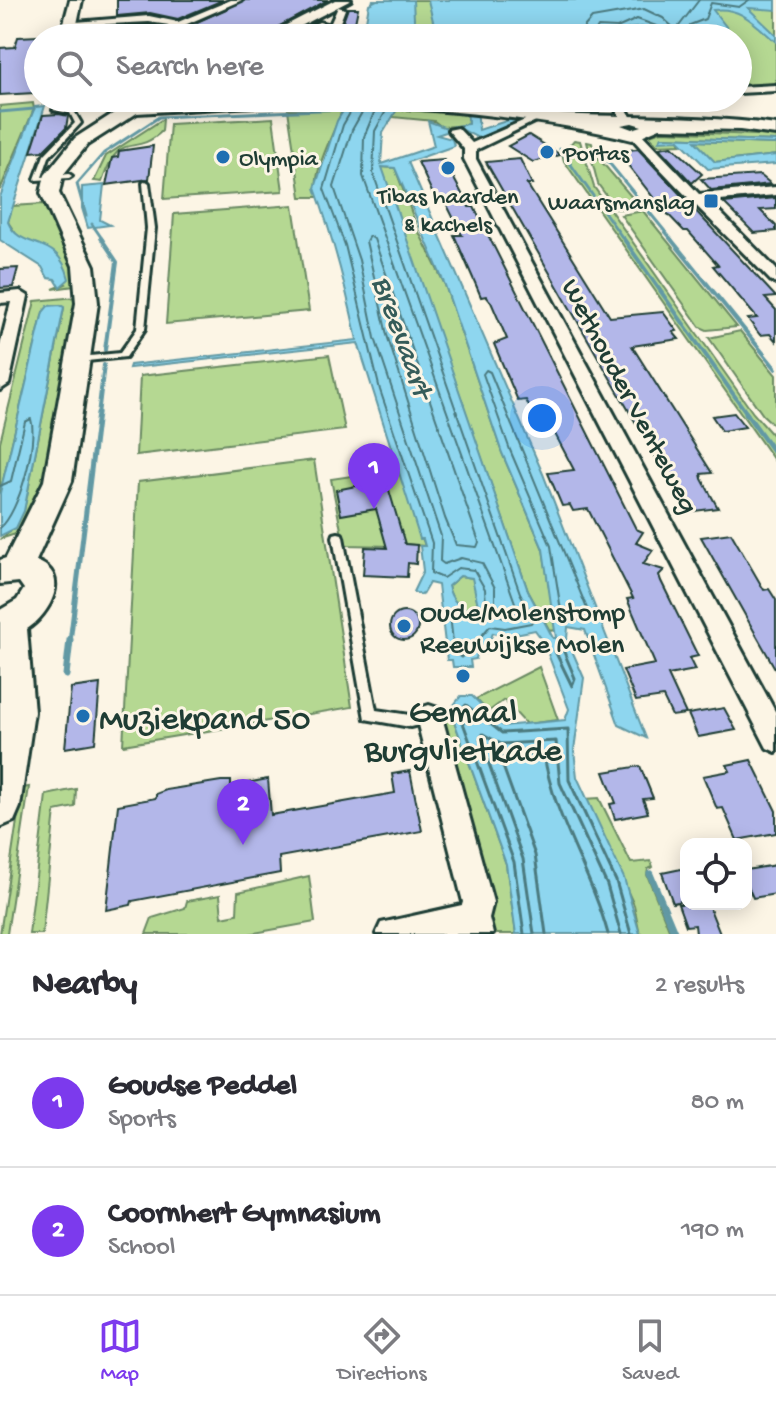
<!DOCTYPE html>
<style>
:root{--surface:#fff;--page:#f7f7f7;--text:#2b2b33;--muted:#7c7c81;--line:#e1e1e2;--accent:#7c3aed}
body{margin:0;font-family:"Gochi Hand",sans-serif;background:var(--page);color:var(--text)}
.controls{position:absolute;right:24px;bottom:24px;display:grid;overflow:hidden;border-radius:16px;box-shadow:0 4px 20px #0003}
.controls button{width:72px;height:72px;display:grid;place-items:center;padding:0;border:0;border-bottom:2px solid var(--line);background:var(--surface);color:var(--text);font:40px sans-serif}
.you{position:absolute;left:542px;top:418px;width:28px;height:28px;margin:-20px;border:6px solid #fff;border-radius:50%;background:#1a73e8;box-shadow:0 0 0 12px #1a73e833}
.badge{display:grid;place-items:center;width:52px;height:52px;border-radius:50%;background:var(--accent);color:#fff;font-size:26px;font-weight:700}
.pin{position:absolute;translate:-50% -66px;filter:drop-shadow(0 2px 4px #0008)}
.pin::after{content:'';position:absolute;top:42px;width:28px;height:24px;background:inherit;clip-path:polygon(0 0,100% 0,50% 100%)}
.list{margin:0;padding:0;list-style:none}
h2{display:flex;justify-content:space-between;align-items:center;height:104px;margin:0;padding:0 32px;font-size:34px}
h2 small{font-size:26px;font-weight:400;color:var(--muted)}
.list li{display:grid;grid-template-columns:52px 1fr auto;gap:24px;align-items:center;box-sizing:border-box;height:128px;padding:0 32px;border-top:2px solid var(--line)}
.list b{display:block;font-size:30px;white-space:nowrap}
.list p{margin:0;font-size:26px;white-space:nowrap;color:var(--muted)}
.list em{font-size:26px;font-style:normal;color:var(--muted)}
.icon{flex:none;width:44px;height:44px;fill:none;stroke:currentColor;stroke-width:2;stroke-linecap:round;stroke-linejoin:round}
.map{position:relative;flex:none;width:776px;height:934px;overflow:hidden}
.search{position:absolute;background:var(--surface);box-shadow:0 4px 20px #0003;left:24px;right:24px;top:24px;height:88px;display:flex;align-items:center;gap:20px;box-sizing:border-box;padding:0 28px;border-radius:44px;color:var(--muted);font-size:30px}
.sheet{height:360px;background:var(--surface)}
nav{display:flex;justify-content:space-around;align-items:center;box-sizing:border-box;height:112px;border-top:2px solid var(--line);background:var(--surface);font-size:22px;color:var(--muted)}
nav a{display:grid;justify-items:center;gap:4px}
nav .on{color:var(--accent)}
.map>svg:first-child{display:block}
.green{fill:#b5d892;stroke:#6a8a63;stroke-width:2}
.water{fill:#8ed6ef;stroke:#6299a4;stroke-width:2;fill-rule:evenodd}
.lines{fill:none;stroke-linecap:round;stroke-linejoin:round}
.shore-far1{stroke:#4b7a7f;stroke-width:2}
.shore{stroke:#4b7a7f;stroke-width:3}
.stream-far3{stroke:#6299a4;stroke-width:3}
.stream-far2{stroke:#6299a4;stroke-width:4}
.stream-far1{stroke:#6299a4;stroke-width:5}
.stream{stroke:#6299a4;stroke-width:7}
.building{fill:#b3b7e9;stroke:#1f3d34;stroke-width:2}
.service-casing{stroke:#1f3d34;stroke-width:6}
.minor-casing{stroke:#1f3d34;stroke-width:6}
.secondary-casing{stroke:#1f3d34;stroke-width:6}
.service{fill:#fcf5e5;fill-rule:evenodd}
.minor{fill:#fcf5e5;fill-rule:evenodd}
.secondary{fill:#fcf5e5;fill-rule:evenodd}
.poi-dot{fill:#1f6fb2;stroke:#fcf5e5;stroke-width:3}
.labels{text-anchor:middle;stroke-width:6;stroke-linejoin:round;paint-order:stroke}
.far-poi-label{font-size:24px;fill:#1f3d34;stroke:#fcf5e5;text-anchor:start}
.street-label{font-size:28px;fill:#1f3d34;stroke:#fcf5e5}
.poi-label{font-size:28px;fill:#1f3d34;stroke:#fcf5e5;text-anchor:start}
.water-label{font-size:30px;font-style:italic;fill:#355c59;stroke:#fcf5e5}
.near-poi-label{font-size:34px;fill:#1f3d34;stroke:#fcf5e5}
</style>
<div class="map">
<svg width="776" height="934" viewBox="0 0 776 934">
<rect width="100%" height="100%" fill="#fcf5e5"/>
<filter id="ink" filterUnits="userSpaceOnUse"><feTurbulence type="fractalNoise" baseFrequency=".0125" numOctaves="2"/><feDisplacementMap in="SourceGraphic" scale="16" xChannelSelector="R" yChannelSelector="G"/><feConvolveMatrix kernelMatrix="1 2 1 2 8 2 1 2 1" color-interpolation-filters="sRGB"/></filter>
<g filter="url(#ink)">
<!-- green -->
<g class="green">
<path d="M406,0H776V85L738,88V38H406Z"/>
<path d="M33,103L34,109L0,190V106Z"/>
<path d="M397,107L467,112L468,125L442,127L434,121L392,117Z"/>
<path d="M288,110H342C336,130 308,177 319,197H301Z"/>
<path d="M273,118L283,191L164,199L170,124Z"/>
<path d="M163,119L162,131C132,160 121,126 102,182L94,181L106,156Z"/>
<path d="M662,131L776,136V141L663,137L679,140L681,144L657,145L649,135Z"/>
<path d="M574,140L580,141L594,187L753,413L776,439V463L564,161L562,154Z"/>
<path d="M694,141L776,144V155L715,162Z"/>
<path d="M587,142L592,143L594,153L642,209H616L598,184Z"/>
<path d="M381,167L395,168L418,230L445,285L502,453L543,549L556,630L550,631L528,591Z"/>
<path d="M44,204C55,231 81,256 74,286L53,289L66,284L18,237L8,222L12,206Z"/>
<path d="M293,205L309,311L166,324L174,214Z"/>
<path d="M643,211L737,327L707,330L700,327L621,215Z"/>
<path d="M76,297V328L49,469L19,533L0,539L10,532L24,511L64,308L60,305L43,312L0,493V442L35,301Z"/>
<path d="M740,331L776,375V427L763,415L709,338Z"/>
<path d="M329,355L345,430L136,455L140,376Z"/>
<path d="M314,460L352,707L123,745L138,482Z"/>
<path d="M398,469L425,546L394,543L393,546L344,545L331,479Z"/>
<path d="M460,576L473,578L478,605L472,610C457,608 451,599 448,586Z"/>
<path d="M539,667L558,720L526,724L504,700L488,712L476,699Z"/>
<path d="M450,710L506,864L516,934H494L440,719Z"/>
<path d="M29,787L7,934H0L22,788Z"/>
<path d="M76,789L75,807L55,811L42,934H29L46,795Z"/>
<path d="M599,798L631,863L651,861L653,867L648,869L647,875L671,934H640L634,905L585,799Z"/>
<path d="M309,876L315,922L249,934H146L152,918L185,908L187,901L220,895L222,917L237,914L238,892Z"/>
</g>
<!-- water -->
<g class="water">
<path d="M372,0H413L415,38H363L369,4L375,1Z"/>
<path d="M428,0H776V10L748,8L776,35V42C756,25 741,6 713,10L735,38H728L716,28L696,29L699,34H694L695,38H660L642,27L628,29L626,32L632,38H616L608,34L592,38H437Z"/>
<path d="M351,98H404L383,133L381,164L434,146L428,121L452,130L437,135L452,139L454,146L408,162L543,474L646,738L619,725L585,630L568,627L567,639L584,678L574,750L577,777L624,878L640,934H516L506,864L450,710L461,696H472L503,726L565,720L569,709L543,641L535,630L505,636L493,633L488,646L490,652L482,654L478,648L476,659L470,660L471,667H453L452,660H447L438,585L429,583L422,595L413,592L423,571L420,546H425L423,539H420L358,343L129,368L130,365L357,340C346,287 333,238 315,188L337,121ZM382,167L395,168L445,285L502,453L543,549L556,638H553L528,591ZM460,576L472,578L478,605L472,610C458,608 451,599 448,586Z"/>
<path d="M467,98H476L479,130L518,117L517,98H523L529,108C549,110 563,98 584,98L478,138L455,126L468,124Z"/>
<path d="M45,106L8,222C21,253 58,232 69,279L60,287L55,279L48,278L42,267L0,240V197L35,107Z"/>
<path d="M662,137L776,141V144L695,141L715,162L776,155V164L708,169L679,140L659,141Z"/>
<path d="M104,185L100,220L110,225L88,228L82,208V187Z"/>
<path d="M60,305L64,307L24,511L16,528L0,536V493L43,312L48,306Z"/>
</g>
<g class="lines">
<!-- shore-far1 -->
<g class="shore-far1">
<path d="M582,38L584,27L592,18L644,9L663,18L676,30L699,0"/>
<path d="M592,38L598,27L617,28L637,19L659,27L662,38"/>
<path d="M687,38L690,25L705,19L711,3L739,7L749,0"/>
<path d="M354,106L343,125L324,189L345,245L380,390L432,543L431,573L443,578L458,568L474,570L485,589L486,607L477,616L450,615L453,642"/>
<path d="M365,107L352,130L334,187L359,260L375,338L441,536L440,561L444,564L461,558L482,563L495,588V613L506,618L515,616L518,611L363,176L364,137L376,108"/>
<path d="M387,109L375,131L373,173L520,593L534,618L531,623L505,628L490,626L476,642"/>
<path d="M369,236L374,239L479,542L477,547L456,545L445,518L387,335L366,241Z"/>
<path d="M486,370L490,372L590,616L588,621L562,617L551,546L510,450L483,374Z"/>
<path d="M0,486L11,481L25,422L31,419C38,442 19,513 0,528"/>
</g>
<!-- shore -->
<g class="shore">
<path d="M453,640L454,651L461,657L478,640"/>
<path d="M561,645L575,678L572,686L555,651Z"/>
<path d="M524,934L514,862L459,712L466,705L502,733L568,729L569,780L616,881L631,934"/>
<path d="M534,934L523,859L480,739L483,734L501,744L556,741L560,783L607,885L621,934"/>
<path d="M546,934L535,855L501,761L504,756L544,754C553,817 591,871 608,934"/>
</g>
<!-- stream-far3 -->
<g class="stream-far3">
<path d="M0,112L34,109"/>
<path d="M560,149L624,240"/>
<path d="M601,153L672,240"/>
<path d="M86,216L77,184L104,153L159,117L342,109"/>
<path d="M92,224L103,240"/>
</g>
<!-- stream-far2 -->
<g class="stream-far2">
<path d="M101,238L117,262L105,350"/>
<path d="M623,238L748,415"/>
<path d="M670,238L776,369"/>
<path d="M98,415L104,365"/>
</g>
<!-- stream-far1 -->
<g class="stream-far1">
<path d="M746,413L776,455"/>
<path d="M70,642L98,413"/>
</g>
<!-- stream -->
<g class="stream">
<path d="M66,675L70,640"/>
<path d="M650,874L675,934"/>
</g>
</g>
<!-- building -->
<g class="building">
<path d="M117,0H223L178,19L150,13L117,16Z"/>
<path d="M245,0H328L258,38H162Z"/>
<path d="M348,8H358L352,38H337Z"/>
<path d="M149,25L159,27L139,38H118V27Z"/>
<path d="M38,36V78L34,93L0,95V48L15,47L18,37Z"/>
<path d="M59,114L68,116L66,128L43,151L31,152L43,115Z"/>
<path d="M529,135L556,152L560,155L533,162L508,146Z"/>
<path d="M153,146L149,179L106,185L112,158L118,157L119,151Z"/>
<path d="M672,146L702,174L692,183L659,148Z"/>
<path d="M638,149L776,297L765,298L776,310V341L770,334L760,335L748,319L757,318L713,266L718,265L688,231H684L660,206L617,151Z"/>
<path d="M520,159L532,184H527L610,317L663,312L677,331L673,332L679,339L632,346L712,473L701,474L702,479L718,508L687,512L486,162Z"/>
<path d="M444,160L469,207H474L636,529L643,532L636,543L653,550L643,564L664,570L659,575L661,581L698,656L689,658L695,670L668,675L686,714L672,716L663,697L636,701L623,670L655,664L627,599L633,598L588,509L573,511L570,505L562,506L548,473L574,470L553,430L541,432L526,400L518,401L494,344L507,339L491,302L486,296L481,297L476,285L454,235H462L446,203H437L418,162Z"/>
<path d="M760,175L771,184L711,190L701,179Z"/>
<path d="M776,198V209L760,210L776,226V231L754,233L724,203Z"/>
<path d="M18,268L13,287L0,288V269Z"/>
<path d="M734,413L745,427L722,431L712,416Z"/>
<path d="M386,480L405,544L417,545L416,564L408,563L407,577L363,575L365,547L387,548L376,509L341,515L336,490Z"/>
<path d="M731,533L764,590L769,589L776,600V670L701,537Z"/>
<circle cx="404" cy="626" r="14"/>
<path d="M100,684L95,743L65,748L71,688Z"/>
<path d="M724,708L736,730L698,737L688,714Z"/>
<path d="M751,760L776,811V833L737,840L723,808L717,809L703,776L730,771L727,765Z"/>
<path d="M640,766L653,798L643,799L648,813L615,819L610,804L616,803L604,772Z"/>
<path d="M410,771L422,831L279,857L280,873L132,901L131,905L106,910L118,805L156,798V794L166,790L221,781H231V786L268,779L271,815L395,793L392,774Z"/>
<path d="M776,865V894L753,898L746,882V870Z"/>
<path d="M686,868V900L673,903L662,873Z"/>
<path d="M678,904H708L720,934H696L695,925L686,926Z"/>
</g>
<g class="lines">
<defs>
<g id="service">
<path d="M71,98H78L61,109L74,111L81,123L49,157L42,177L69,174L72,176L69,178L36,180L35,179L44,155L75,123L70,113L53,110Z"/>
<path d="M146,181L149,183L155,228L145,329L126,357L77,362L76,360L80,357L120,353L137,329L147,228L143,183Z"/>
<path d="M338,533L342,534L343,537L376,710L410,715L429,711L434,713L436,717L434,721L410,727L365,719L333,537L334,534Z"/>
</g>
<g id="minor">
<path d="M231,0H242L155,38H142L169,25L149,22L69,26L64,23L149,16L178,22Z"/>
<path d="M338,7L345,9L334,38H324Z"/>
<path d="M319,22L327,24L301,38H289Z"/>
<path d="M776,85V91L738,93V87Z"/>
<path d="M482,98C504,98 523,112 546,111C566,110 578,98 604,98L563,114L544,117L476,150V159L776,713V752L767,748L464,159V149L448,130L458,128L472,143L532,117L496,108Z"/>
<path d="M608,98H620L632,118L630,120H622Z"/>
<path d="M632,132H640L699,194L776,187V195L709,201L776,269V283L771,281C724,232 676,188 632,138Z"/>
<path d="M20,291L28,296L9,384L0,390V346L11,302L0,303V293Z"/>
<path d="M429,705L438,708L442,717L493,902L489,918L493,934H376L381,923L462,905L463,902L416,717L420,708Z"/>
</g>
<g id="secondary">
<path d="M70,0H82L74,38H60Z"/>
<path d="M335,0H351L278,38H261Z"/>
<path d="M67,98L132,103L142,98H162L156,104L308,98L300,103L137,113L87,145L63,175L59,193L94,266L98,303L72,481L36,561C73,574 49,615 27,629L34,712L20,807L14,821L0,827V610L17,600L24,589L19,582L0,584V560L6,558L44,481L76,303L73,266L41,193L45,175L75,138L117,111Z"/>
<path d="M324,98C373,98 423,97 472,102C494,105 516,112 538,113C618,118 696,114 776,125V135L740,130L660,128L632,140C535,116 432,109 332,103ZM632,123L642,126L632,129L621,125Z"/>
</g>
</defs>
<!-- service casing -->
<use href="#service" class="service-casing"/>
<!-- minor casing -->
<use href="#minor" class="minor-casing"/>
<!-- secondary casing -->
<use href="#secondary" class="secondary-casing"/>
<!-- service -->
<use href="#service" class="service"/>
<!-- minor -->
<use href="#minor" class="minor"/>
<!-- secondary -->
<use href="#secondary" class="secondary"/>
</g>
</g>
<!-- markers -->
<g class="poi-dot">
<circle cx="547" cy="152" r="8"/>
<circle cx="223" cy="157" r="8"/>
<circle cx="448" cy="168" r="8"/>
<rect x="703" y="193" width="16" height="16" rx="4"/>
<circle cx="404" cy="626" r="8"/>
<circle cx="463" cy="676" r="8"/>
<circle cx="83" cy="716" r="8"/>
</g>
<g class="labels">
<!-- far-poi labels -->
<g class="far-poi-label">
<text x="563" y="160">Portas</text>
<text x="239" y="165">Olympia</text>
<text x="448" y="203" text-anchor="middle">Tibas haarden<tspan x="448" dy="28">&amp; kachels</tspan></text>
<text x="695" y="209" text-anchor="end">Waarsmanslag</text>
</g>
<!-- street labels -->
<g class="street-label">
<text transform="translate(632 395) rotate(62)" y="10">Wethouder Venteweg</text>
</g>
<!-- poi labels -->
<g class="poi-label">
<text x="420" y="620">Oude/Molenstomp<tspan x="420" dy="32">Reeuwijkse Molen</tspan></text>
</g>
<!-- water labels -->
<g class="water-label">
<text transform="translate(404 336) rotate(70)" y="10">Breevaart</text>
</g>
<!-- near-poi labels -->
<g class="near-poi-label">
<text x="463" y="721">Gemaal<tspan x="463" dy="39">Burgvlietkade</tspan></text>
<text x="99" y="728" text-anchor="start">Muziekpand 50</text>
</g>
</g>
</svg>
<div class="controls">
<button><svg class="icon" aria-label="locate" viewBox="0 0 24 24"><circle cx="12" cy="12" r="6"/><path d="M12 2v4M12 18v4M2 12h4M18 12h4"/></svg></button>
</div>
<div class="you"></div>
<div class="pin badge" style="left:374px;top:509px">1</div>
<div class="pin badge" style="left:243px;top:845px">2</div>
<div class="search"><svg class="icon" aria-label="search" viewBox="0 0 24 24"><circle cx="10" cy="10" r="6"/><path d="M15 15l6 6"/></svg>Search here</div>
</div>
<section class="sheet">
<h2>Nearby<small>2 results</small></h2>
<ul class="list">
<li><span class="badge">1</span><div><b>Goudse Peddel</b><p>Sports</p></div><em>80 m</em></li>
<li><span class="badge">2</span><div><b>Coornhert Gymnasium</b><p>School</p></div><em>190 m</em></li>
</ul>
</section>
<nav>
<a class="on"><svg class="icon" aria-label="map" viewBox="0 0 24 24"><path d="M3 6l6-2 6 2 6-2v14l-6 2-6-2-6 2zM9 4v14M15 6v14"/></svg>Map</a>
<a><svg class="icon" aria-label="directions" viewBox="0 0 24 24"><path d="M12 3l9 9-9 9-9-9zM9 14v-3h6M13 9l2 2-2 2"/></svg>Directions</a>
<a><svg class="icon" aria-label="saved" viewBox="0 0 24 24"><path d="M7 4h10v16l-5-4-5 4z"/></svg>Saved</a>
</nav>
